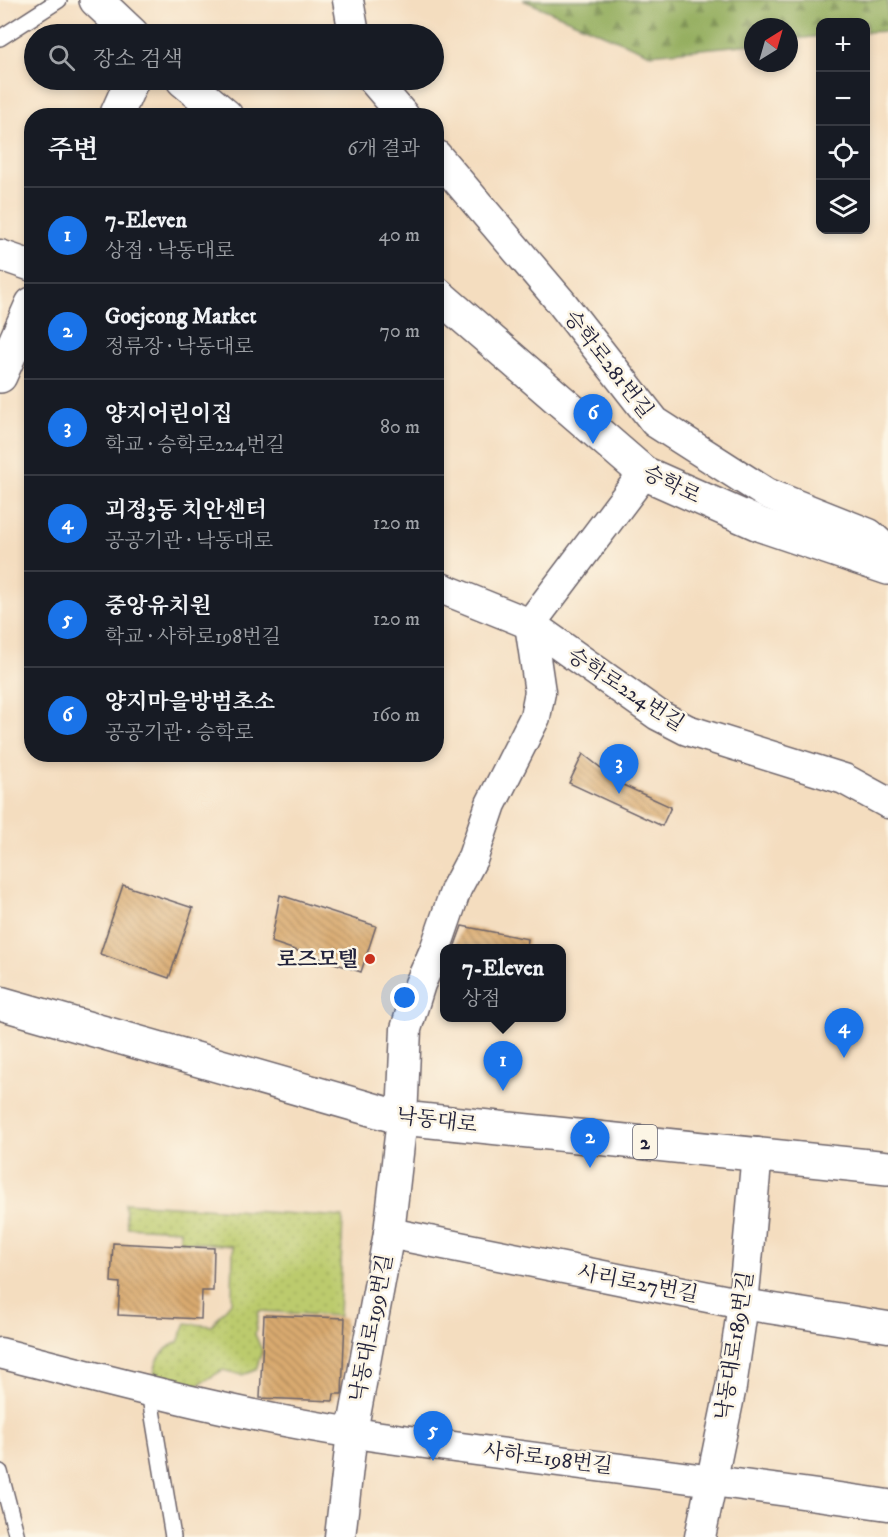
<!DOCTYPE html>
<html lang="ko">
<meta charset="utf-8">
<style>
:root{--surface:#171b24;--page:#20242c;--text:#f1f3f6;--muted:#9ea1a6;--line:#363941;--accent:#1a73e8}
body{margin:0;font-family:"IM FELL DW Pica","Noto Serif KR",serif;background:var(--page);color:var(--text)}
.controls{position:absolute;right:18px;top:18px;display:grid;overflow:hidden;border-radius:12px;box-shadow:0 3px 9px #0003}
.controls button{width:54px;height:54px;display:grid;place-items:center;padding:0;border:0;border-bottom:2px solid var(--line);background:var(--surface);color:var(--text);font:30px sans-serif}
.compass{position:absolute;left:744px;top:18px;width:54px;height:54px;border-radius:50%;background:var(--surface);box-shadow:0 3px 9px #0003;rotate:37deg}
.you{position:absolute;left:405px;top:998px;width:21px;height:21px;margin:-15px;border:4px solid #fff;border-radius:50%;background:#1a73e8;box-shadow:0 0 0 9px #1a73e833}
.badge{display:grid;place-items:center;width:39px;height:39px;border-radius:50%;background:var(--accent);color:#fff;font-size:20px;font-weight:700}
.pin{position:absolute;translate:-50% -50px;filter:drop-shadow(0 2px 3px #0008)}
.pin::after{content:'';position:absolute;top:32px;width:21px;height:18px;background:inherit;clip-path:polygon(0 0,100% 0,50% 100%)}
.popup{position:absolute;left:440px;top:944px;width:126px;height:78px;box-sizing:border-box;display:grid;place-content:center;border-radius:12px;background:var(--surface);filter:drop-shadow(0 2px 4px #0005);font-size:20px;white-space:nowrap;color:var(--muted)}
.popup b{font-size:22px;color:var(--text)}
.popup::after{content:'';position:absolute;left:50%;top:100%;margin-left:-12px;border:12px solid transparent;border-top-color:var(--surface)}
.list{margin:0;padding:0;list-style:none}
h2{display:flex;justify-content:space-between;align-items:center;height:78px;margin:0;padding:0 24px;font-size:26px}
h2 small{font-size:20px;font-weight:400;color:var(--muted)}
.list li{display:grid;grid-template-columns:39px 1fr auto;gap:18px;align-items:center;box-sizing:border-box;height:96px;padding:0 24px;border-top:2px solid var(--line)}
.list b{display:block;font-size:22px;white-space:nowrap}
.list p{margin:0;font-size:20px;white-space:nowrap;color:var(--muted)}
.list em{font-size:20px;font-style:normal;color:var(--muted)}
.icon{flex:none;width:33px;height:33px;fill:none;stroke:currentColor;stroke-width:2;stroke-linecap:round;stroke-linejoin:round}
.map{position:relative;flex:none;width:888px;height:1537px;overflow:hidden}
.search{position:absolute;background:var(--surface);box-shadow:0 3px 9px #0003;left:24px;top:24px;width:420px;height:66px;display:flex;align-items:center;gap:15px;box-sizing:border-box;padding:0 21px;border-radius:33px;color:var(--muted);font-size:22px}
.panel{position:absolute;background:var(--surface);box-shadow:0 3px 9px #0003;left:24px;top:108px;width:420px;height:654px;border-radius:24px}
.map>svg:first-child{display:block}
.forest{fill:url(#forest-firs);stroke:#5c684e;stroke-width:1.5}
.park{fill:url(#park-dots);stroke:#6f7654;stroke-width:1.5}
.building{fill:url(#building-back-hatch)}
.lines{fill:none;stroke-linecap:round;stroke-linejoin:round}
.lane-casing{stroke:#6c6369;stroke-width:18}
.street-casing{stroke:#6c6369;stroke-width:33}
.secondary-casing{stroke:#6c6369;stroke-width:36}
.primary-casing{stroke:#6c6369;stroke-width:36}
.lane{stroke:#fff;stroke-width:15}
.street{stroke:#fff;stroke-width:30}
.secondary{stroke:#fff;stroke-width:33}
.primary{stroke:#fff;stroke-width:33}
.poi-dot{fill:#c8321e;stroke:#fcf5e5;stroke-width:2}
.labels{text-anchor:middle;stroke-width:5;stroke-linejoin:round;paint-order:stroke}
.shield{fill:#fcf5e5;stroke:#63616e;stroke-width:1.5}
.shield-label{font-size:20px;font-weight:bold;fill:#22223b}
.street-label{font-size:21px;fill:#22223b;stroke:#fcf5e5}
.poi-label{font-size:21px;font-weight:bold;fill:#22223b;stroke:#fcf5e5;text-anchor:end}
</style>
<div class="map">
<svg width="888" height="1537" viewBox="0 0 888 1537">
<defs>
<pattern id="forest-firs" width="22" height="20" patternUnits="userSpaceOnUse" patternTransform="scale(1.5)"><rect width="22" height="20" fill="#95af60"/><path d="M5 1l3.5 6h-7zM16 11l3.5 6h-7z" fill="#798e50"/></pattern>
<pattern id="park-dots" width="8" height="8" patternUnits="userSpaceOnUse" patternTransform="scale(1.5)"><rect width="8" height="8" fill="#bccb6d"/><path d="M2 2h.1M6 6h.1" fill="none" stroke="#a1ae5f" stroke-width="1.8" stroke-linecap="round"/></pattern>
<pattern id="building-back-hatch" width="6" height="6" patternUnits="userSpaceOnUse" patternTransform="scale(1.5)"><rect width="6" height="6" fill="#d9aa6f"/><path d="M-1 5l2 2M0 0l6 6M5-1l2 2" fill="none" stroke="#b08a5c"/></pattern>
</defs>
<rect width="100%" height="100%" fill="#fcf5e5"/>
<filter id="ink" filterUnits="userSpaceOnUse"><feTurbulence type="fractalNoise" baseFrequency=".0167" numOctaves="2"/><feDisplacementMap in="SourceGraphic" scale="12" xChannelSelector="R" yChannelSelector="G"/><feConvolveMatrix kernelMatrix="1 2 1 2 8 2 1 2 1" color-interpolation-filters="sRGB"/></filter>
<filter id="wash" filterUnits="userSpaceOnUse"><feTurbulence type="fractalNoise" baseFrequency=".008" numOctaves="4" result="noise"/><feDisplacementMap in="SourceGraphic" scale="24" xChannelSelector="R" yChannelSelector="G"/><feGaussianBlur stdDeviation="1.35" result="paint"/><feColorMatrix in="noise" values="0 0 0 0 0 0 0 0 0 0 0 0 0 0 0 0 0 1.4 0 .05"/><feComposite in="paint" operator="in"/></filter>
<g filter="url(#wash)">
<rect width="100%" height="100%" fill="#f4ddbf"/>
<!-- forest -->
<path class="forest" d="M523,0H888V31L866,32V22H820V36L789,40V27H753V44L650,54Z"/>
<!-- park -->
<path class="park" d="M125,1203L343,1217L339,1316L259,1311L255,1334L262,1351L256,1370L242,1375L223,1370L197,1385H153C154,1364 158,1351 178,1342L186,1323L211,1326L232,1301L233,1246L180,1241V1230L127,1227Z"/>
<g id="blocks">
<!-- building -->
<g class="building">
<path d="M583,754L623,785L671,807L662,826L569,783Z"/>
<path d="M123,885L193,908L169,978L100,954Z"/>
<path d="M280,895L376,926L361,972L271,942Z"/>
<path d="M462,926L528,939L527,948H454Z"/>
<path d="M113,1243L214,1248L213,1291H202L201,1319L118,1315L120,1283L111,1282Z"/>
<path d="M264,1315L345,1318L342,1394H334L333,1401L260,1398Z"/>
</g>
</g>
</g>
<g filter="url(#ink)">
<use href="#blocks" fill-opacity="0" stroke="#6c6369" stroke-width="1.5"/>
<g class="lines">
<defs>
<g id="lane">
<path d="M0,38L59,0"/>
<path d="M149,1392L173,1537"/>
<path d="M0,1472L17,1537"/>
</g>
<g id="street">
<path d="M348,0L354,34"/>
<path d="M373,80L404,116"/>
<path d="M436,155L561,302L655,422L766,493L869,534L888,551"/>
<path d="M0,255L32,266"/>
<path d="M436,586L530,624L658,715L687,730L844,779L888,803"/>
<path d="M389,1233L743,1304L888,1327"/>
<path d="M0,1353C117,1383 234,1415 354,1433C531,1459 710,1479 888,1505"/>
<path d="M340,1537L352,1432L389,1233L402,1118L406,1029L420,984L435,950L456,889L473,857L491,804L535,717L540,692L530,624L644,473"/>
<path d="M700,1537L731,1387L743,1304L757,1153"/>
</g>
<g id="secondary">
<path d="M96,0L132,34"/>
<path d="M183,80L226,116"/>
<path d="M116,116L132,80"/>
<path d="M436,293L644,473L761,525L888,568"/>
<path d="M0,376L32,304"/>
</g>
<path id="primary" d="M0,1003L402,1118L888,1168"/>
</defs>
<!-- lane casing -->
<use href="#lane" class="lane-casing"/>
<!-- street casing -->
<use href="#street" class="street-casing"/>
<!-- secondary casing -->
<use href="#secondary" class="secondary-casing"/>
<!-- primary casing -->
<use href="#primary" class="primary-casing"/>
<!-- lane -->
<use href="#lane" class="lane"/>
<!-- street -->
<use href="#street" class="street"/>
<!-- secondary -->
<use href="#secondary" class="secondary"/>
<!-- primary -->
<use href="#primary" class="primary"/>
</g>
</g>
<!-- markers -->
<circle class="poi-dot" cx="370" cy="959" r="6"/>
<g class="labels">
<!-- shield labels -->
<rect class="shield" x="633" y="1125" width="24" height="34" rx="4.5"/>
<g class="shield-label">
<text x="645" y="1149">2</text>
</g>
<!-- street labels -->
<g class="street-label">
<text transform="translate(609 364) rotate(52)" y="7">승학로281번길</text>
<text transform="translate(672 484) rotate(26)" y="7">승학로</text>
<text transform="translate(626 689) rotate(33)" y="7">승학로224번길</text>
<text transform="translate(437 1120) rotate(7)" y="7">낙동대로</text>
<text transform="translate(638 1283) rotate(11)" y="7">사리로27번길</text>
<text transform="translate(371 1328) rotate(-79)" y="7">낙동대로199번길</text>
<text transform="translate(734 1346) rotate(-81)" y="7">낙동대로189번길</text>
<text transform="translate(548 1458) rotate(7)" y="7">사하로198번길</text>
</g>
<!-- poi labels -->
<g class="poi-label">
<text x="358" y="966">로즈모텔</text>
</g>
</g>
</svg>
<div class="controls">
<button>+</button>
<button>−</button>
<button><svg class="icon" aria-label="locate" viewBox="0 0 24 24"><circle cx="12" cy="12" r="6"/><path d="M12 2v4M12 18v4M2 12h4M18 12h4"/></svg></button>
<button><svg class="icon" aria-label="layers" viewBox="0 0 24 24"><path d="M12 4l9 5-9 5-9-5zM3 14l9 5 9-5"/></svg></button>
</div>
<svg class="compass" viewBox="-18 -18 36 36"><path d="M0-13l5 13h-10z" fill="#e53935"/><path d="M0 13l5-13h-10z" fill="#9ea1a6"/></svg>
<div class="you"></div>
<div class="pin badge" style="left:503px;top:1091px">1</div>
<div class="popup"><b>7-Eleven</b>상점</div>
<div class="pin badge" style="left:590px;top:1168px">2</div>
<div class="pin badge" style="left:619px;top:794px">3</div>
<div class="pin badge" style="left:844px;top:1058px">4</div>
<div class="pin badge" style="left:433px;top:1461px">5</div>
<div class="pin badge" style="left:593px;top:444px">6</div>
<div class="search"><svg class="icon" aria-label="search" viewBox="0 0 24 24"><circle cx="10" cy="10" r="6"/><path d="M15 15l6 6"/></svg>장소 검색</div>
<section class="panel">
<h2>주변<small>6개 결과</small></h2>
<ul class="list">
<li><span class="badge">1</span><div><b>7-Eleven</b><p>상점 · 낙동대로</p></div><em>40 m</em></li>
<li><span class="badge">2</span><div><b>Goejeong Market</b><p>정류장 · 낙동대로</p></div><em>70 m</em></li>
<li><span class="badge">3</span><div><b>양지어린이집</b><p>학교 · 승학로224번길</p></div><em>80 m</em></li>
<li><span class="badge">4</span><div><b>괴정3동 치안센터</b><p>공공기관 · 낙동대로</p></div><em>120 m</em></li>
<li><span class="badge">5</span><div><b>중앙유치원</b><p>학교 · 사하로198번길</p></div><em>120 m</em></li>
<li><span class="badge">6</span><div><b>양지마을방범초소</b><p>공공기관 · 승학로</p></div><em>160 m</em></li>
</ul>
</section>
</div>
